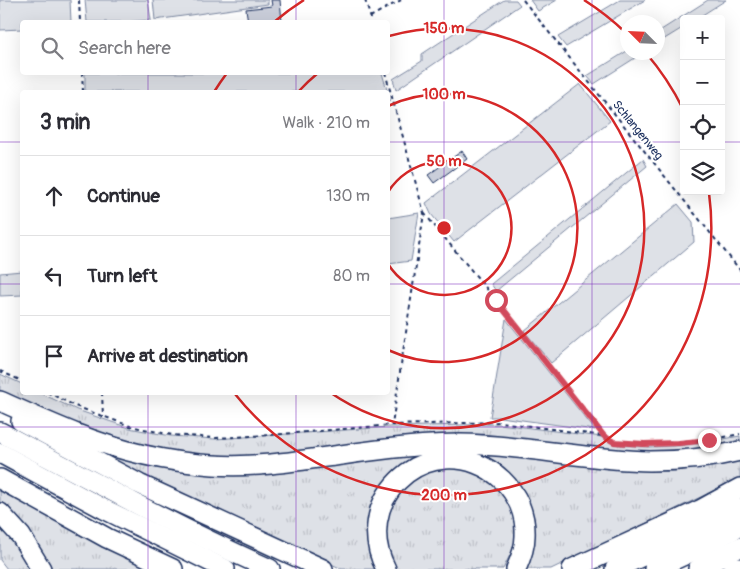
<!DOCTYPE html>
<meta charset="utf-8">
<style>
:root{--surface:#fff;--page:#f2f2f3;--text:#2b2b33;--muted:#7c7c81;--line:#e1e1e2}
body{margin:0;font-family:Pangolin,sans-serif;background:var(--page);color:var(--text)}
.controls{position:absolute;right:15px;top:15px;display:grid;overflow:hidden;border-radius:5px;box-shadow:0 5px 20px #0002}
.controls button{width:45px;height:45px;display:grid;place-items:center;padding:0;border:0;border-bottom:1px solid var(--line);background:var(--surface);color:var(--text);font:25px sans-serif}
.compass{position:absolute;left:620px;top:15px;width:45px;height:45px;border-radius:50%;background:var(--surface);box-shadow:0 5px 20px #0002;rotate:294deg}
.stop{position:absolute;width:15px;height:15px;margin:-11px;border:4px solid #d1495b;border-radius:50%;background:#fff}
.stop.end{background:#d1495b;border-color:#fff;box-shadow:0 1px 5px #0008}
.list{margin:0;padding:0;list-style:none}
h2{display:flex;justify-content:space-between;align-items:center;height:65px;margin:0;padding:0 20px;font-size:21px}
h2 small{font-size:16px;font-weight:400;color:var(--muted)}
.list li{display:grid;grid-template-columns:32px 1fr auto;gap:15px;align-items:center;box-sizing:border-box;height:80px;padding:0 20px;border-top:1px solid var(--line)}
.list b{display:block;font-size:19px;white-space:nowrap}
.list em{font-size:16px;font-style:normal;color:var(--muted)}
.icon{flex:none;width:28px;height:28px;fill:none;stroke:currentColor;stroke-width:2;stroke-linecap:round;stroke-linejoin:round}
.map{position:relative;flex:none;width:740px;height:569px;overflow:hidden}
.search{position:absolute;background:var(--surface);box-shadow:0 5px 20px #0002;left:20px;top:20px;width:370px;height:55px;display:flex;align-items:center;gap:12px;box-sizing:border-box;padding:0 18px;border-radius:5px;color:var(--muted);font-size:19px}
.panel{position:absolute;background:var(--surface);box-shadow:0 5px 20px #0002;left:20px;top:90px;width:370px;height:305px;border-radius:5px}
.map>svg:first-child{display:block}
.grass{fill:url(#grass-tufts);stroke:#7c88a2}
.garden{fill:#dee1e7;stroke:#7c88a2}
.building{fill:#caceda;stroke:#1b2f5e}
.lines{fill:none;stroke-linecap:round;stroke-linejoin:round}
.highway-casing{stroke:#1b2f5e;stroke-width:22}
.path{stroke:#1b2f5e;stroke-width:2;stroke-dasharray:4 4;stroke-linecap:butt}
.highway{stroke:#fff;stroke-width:19}
.route{stroke:#d1495b;stroke-width:6}
.grid{fill:none;stroke:#7b2cbf;stroke-width:1;stroke-opacity:0.55}
.ring{fill:none;stroke:#d62828;stroke-width:2.5}
.labels{text-anchor:middle;stroke-width:4;stroke-linejoin:round;paint-order:stroke}
.street-label{font-size:12px;fill:#1b2f5e;stroke:#fff}
.centre{fill:#d62828;stroke:#fff;stroke-width:2.5}
.ring-label{font-size:15px;text-anchor:middle;font-weight:bold;fill:#d62828;stroke:#fff;stroke-width:4;stroke-linejoin:round;paint-order:stroke}
</style>
<div class="map">
<svg width="740" height="569" viewBox="0 0 740 569">
<defs>
<pattern id="grass-tufts" width="24" height="20" patternUnits="userSpaceOnUse" patternTransform="scale(1.25)"><rect width="24" height="20" fill="#dee1e7"/><path d="M3 7l-1-3M5 7V3M7 7l1-3M15 17l-1-3M17 17v-4M19 17l1-3" fill="none" stroke="#bec1c9"/></pattern>
</defs>
<rect width="100%" height="100%" fill="#fff"/>
<filter id="ink" filterUnits="userSpaceOnUse"><feTurbulence type="fractalNoise" baseFrequency=".02" numOctaves="2"/><feDisplacementMap in="SourceGraphic" scale="10" xChannelSelector="R" yChannelSelector="G"/><feConvolveMatrix kernelMatrix="1 2 1 2 8 2 1 2 1" color-interpolation-filters="sRGB"/></filter>
<g filter="url(#ink)">
<!-- grass -->
<g class="grass">
<path d="M0,374L22,384V392L40,393L77,410L129,428L171,436L215,439L389,427L499,424L602,437L614,444L647,447L674,446L707,442L740,436V444L684,452L618,451L267,456L215,458L115,442L0,395Z"/>
<path d="M88,448L136,461L436,451L740,457V478L551,569H522L529,546L515,545L503,569H342L130,469Z"/>
<path d="M0,489L157,569H47L0,505Z"/>
<path d="M0,524L25,554L33,569H7L0,560Z"/>
</g>
<!-- garden -->
<g class="garden">
<path d="M0,0H70L71,22H22V29L0,30Z"/>
<path d="M85,0H148L151,20L123,22H87Z"/>
<path d="M153,0H268V4L155,20Z"/>
<path d="M504,0H516L520,5L396,90L393,79L422,61V54Z"/>
<path d="M530,0H557L538,11Z"/>
<path d="M620,0H645L566,47L558,37Z"/>
<path d="M708,0H726L696,19H684V27L658,43V32Z"/>
<path d="M627,51L628,52L643,53L594,84L587,76Z"/>
<path d="M85,73H382L390,100L388,101V92H85Z"/>
<path d="M580,84L610,121L454,242L431,214L426,203Z"/>
<path d="M643,159L647,166L496,291L491,284Z"/>
<path d="M678,204L693,222L694,242L551,363L524,331Z"/>
<path d="M419,213L411,261L388,264V218Z"/>
<path d="M22,271V295L0,296V273Z"/>
<path d="M506,319L595,430L500,417H490Z"/>
</g>
<!-- building -->
<g class="building">
<path d="M271,0H280L282,22H248L246,9L272,6Z"/>
<path d="M462,151L467,159L434,183L428,175Z"/>
</g>
<g class="lines">
<defs>
<g id="highway">
<path d="M0,401C25,412 51,424 77,434C120,451 166,462 213,465C255,468 298,461 341,455C381,449 421,444 461,444C524,445 587,460 650,461C680,461 711,458 740,451"/>
<path d="M21,421L139,484L323,569"/>
<path d="M0,432C89,479 178,528 270,569"/>
<path d="M0,453L104,509L225,569"/>
<path d="M0,479L107,538L173,569"/>
<path d="M0,513L21,536L41,569"/>
<path d="M386,569C376,550 374,530 380,510C385,495 394,483 407,473C418,465 431,460 445,459C489,456 527,492 525,536C525,548 521,558 516,569"/>
<path d="M572,569L700,510L740,488"/>
<path d="M615,569L707,526L740,508"/>
<path d="M654,569L693,551L740,526"/>
<path d="M698,569L740,547"/>
<path d="M733,569L740,568"/>
</g>
</defs>
<!-- highway casing -->
<use href="#highway" class="highway-casing"/>
<!-- path -->
<g class="path">
<path d="M79,0L80,22"/>
<path d="M365,0L372,22"/>
<path d="M523,0L740,270"/>
<path d="M370,17L401,0"/>
<path d="M82,72L83,92"/>
<path d="M385,72L424,213L392,425"/>
<path d="M424,213L496,300L604,436L614,442L644,444L679,443L709,440L740,434"/>
<path d="M0,371L22,381"/>
<path d="M47,392L75,406L130,426L172,435L216,438L270,435L392,425L500,422L604,436"/>
<path d="M102,392L103,417"/>
</g>
<!-- highway -->
<use href="#highway" class="highway"/>
</g>
</g>
<g class="lines" filter="url(#ink)">
<!-- route -->
<path class="route" d="M496,300L604,436L614,442L644,444L679,443L709,440"/>
</g>
<!-- grid -->
<path class="grid" d="M148,0V22M296,0V22M444,0V569M592,0V569M148,72V92M296,72V92M0,142H22M388,142H684M721,142H740M0,284H22M388,284H740M148,392V569M296,392V569M0,427H740"/>
<!-- distance rings -->
<g class="ring">
<path d="M388 192A67 67 0 1 1 388 264"/>
<path d="M388 106A134 134 0 1 1 388 350"/>
<path d="M298 92A200 200 0 0 1 318 73M389 36A200 200 0 1 1 331 393"/>
<path d="M214 92A267 267 0 0 1 227 73M274 22A267 267 0 0 1 304 0M584 0A267 267 0 0 1 626 33M646 53A267 267 0 0 1 683 109M709 193A267 267 0 0 1 235 394"/>
</g>
<g class="labels">
<!-- street labels -->
<g class="street-label">
<text transform="translate(638 130) rotate(51)" y="4">Schlangenweg</text>
</g>
</g>
<circle cx="444" cy="228" r="8" class="centre"/>
<g class="ring-label">
<text x="444" y="33">150 m</text>
<text x="444" y="99">100 m</text>
<text x="444" y="166">50 m</text>
<text x="444" y="500">200 m</text>
</g>
</svg>
<div class="controls">
<button>+</button>
<button>−</button>
<button><svg class="icon" aria-label="locate" viewBox="0 0 24 24"><circle cx="12" cy="12" r="6"/><path d="M12 2v4M12 18v4M2 12h4M18 12h4"/></svg></button>
<button><svg class="icon" aria-label="layers" viewBox="0 0 24 24"><path d="M12 4l9 5-9 5-9-5zM3 14l9 5 9-5"/></svg></button>
</div>
<svg class="compass" viewBox="-18 -18 36 36"><path d="M0-13l5 13h-10z" fill="#e53935"/><path d="M0 13l5-13h-10z" fill="#7c7c81"/></svg>
<div class="stop" style="left:496px;top:300px"></div>
<div class="stop end" style="left:709px;top:440px"></div>
<div class="search"><svg class="icon" aria-label="search" viewBox="0 0 24 24"><circle cx="10" cy="10" r="6"/><path d="M15 15l6 6"/></svg>Search here</div>
<section class="panel">
<h2>3 min<small>Walk · 210 m</small></h2>
<ul class="list">
<li><svg class="icon" aria-label="ahead" viewBox="0 0 24 24"><path d="M12 20V5M6 11l6-6 6 6"/></svg><div><b>Continue</b></div><em>130 m</em></li>
<li><svg class="icon" aria-label="left" viewBox="0 0 24 24"><path d="M17 20v-9H6M10 6l-5 5 5 5"/></svg><div><b>Turn left</b></div><em>80 m</em></li>
<li><svg class="icon" aria-label="arrive" viewBox="0 0 24 24"><path d="M6 21V4h12l-3 4 3 4H6"/></svg><div><b>Arrive at destination</b></div></li>
</ul>
</section>
</div>
